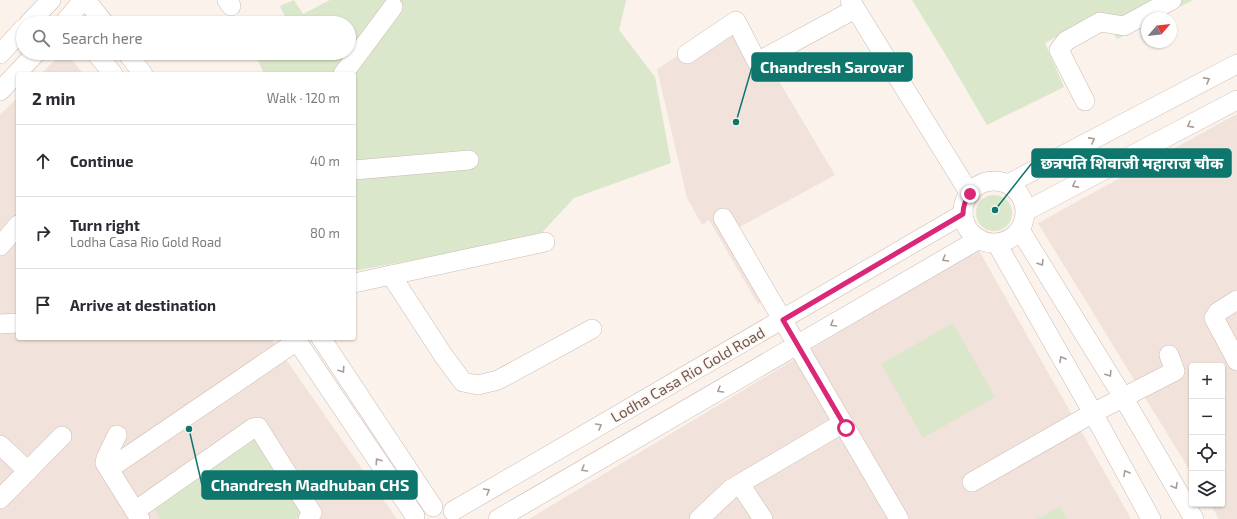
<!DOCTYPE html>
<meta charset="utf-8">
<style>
:root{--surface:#fff;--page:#f2f2f3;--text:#2b2b33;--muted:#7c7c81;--line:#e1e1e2}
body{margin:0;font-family:"Exo 2","Noto Sans Devanagari",sans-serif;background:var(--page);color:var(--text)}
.controls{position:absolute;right:12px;bottom:12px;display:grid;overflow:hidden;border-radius:4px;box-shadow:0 1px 3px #0004}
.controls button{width:36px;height:36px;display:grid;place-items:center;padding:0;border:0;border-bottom:1px solid var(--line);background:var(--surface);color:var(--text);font:20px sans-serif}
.compass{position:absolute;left:1141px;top:12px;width:36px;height:36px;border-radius:50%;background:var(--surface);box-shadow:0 1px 3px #0004;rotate:62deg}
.stop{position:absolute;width:12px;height:12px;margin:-9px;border:3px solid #db2777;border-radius:50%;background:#fff}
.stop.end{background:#db2777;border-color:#fff;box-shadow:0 1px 4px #0008}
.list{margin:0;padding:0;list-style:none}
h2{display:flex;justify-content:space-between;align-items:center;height:52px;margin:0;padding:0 16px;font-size:17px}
h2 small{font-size:13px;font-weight:400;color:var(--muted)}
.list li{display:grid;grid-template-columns:26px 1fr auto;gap:12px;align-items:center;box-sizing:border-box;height:72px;padding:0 16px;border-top:1px solid var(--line)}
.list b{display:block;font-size:15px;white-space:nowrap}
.list p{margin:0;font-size:13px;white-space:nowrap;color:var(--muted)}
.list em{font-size:13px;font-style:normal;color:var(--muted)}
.icon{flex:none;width:22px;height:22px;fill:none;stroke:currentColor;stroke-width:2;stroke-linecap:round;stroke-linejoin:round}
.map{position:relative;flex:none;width:1237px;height:519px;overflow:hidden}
.search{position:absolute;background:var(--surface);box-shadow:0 1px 3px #0004;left:16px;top:16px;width:340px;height:44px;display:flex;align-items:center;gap:10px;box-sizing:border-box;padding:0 14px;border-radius:22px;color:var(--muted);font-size:15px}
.panel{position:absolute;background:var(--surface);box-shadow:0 1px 3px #0004;left:16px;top:72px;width:340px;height:268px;border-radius:4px}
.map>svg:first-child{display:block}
.residential{fill:#f1e3db}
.green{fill:#dbe7cb}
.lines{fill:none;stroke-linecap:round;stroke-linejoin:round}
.minor-casing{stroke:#ccbab2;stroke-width:20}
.minor{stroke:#fff;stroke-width:19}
.oneway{stroke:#ab9b97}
.route{stroke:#db2777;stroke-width:5}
.labels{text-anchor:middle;stroke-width:3.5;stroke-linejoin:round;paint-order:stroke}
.street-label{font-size:15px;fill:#735851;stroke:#fdf7f2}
.leader{fill:none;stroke:#0f766e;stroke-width:1.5}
.callout-dot{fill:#0f766e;stroke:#fdf7f2;stroke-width:1.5}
.callout{fill:#0f766e;stroke:#0f766e;stroke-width:1.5}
.callout-label{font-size:16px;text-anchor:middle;font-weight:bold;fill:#fff}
</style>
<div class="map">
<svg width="1237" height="519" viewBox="0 0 1237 519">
<rect width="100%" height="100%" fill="#faf2eb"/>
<!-- residential -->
<g class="residential">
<path d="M740,16L835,175L738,228L773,295L758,304L709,220L702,225L687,198L657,69Z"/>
<path d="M62,53H67L83,74H41Z"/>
<path d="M18,97V338H271L397,519H0V115Z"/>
<path d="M1237,114V519H1219L1210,504H1222V366H1192V474L1038,223Z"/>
<path d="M978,249L1131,519H529Z"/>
</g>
<!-- green -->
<g class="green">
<path d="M294,0L303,14L330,0H627L626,1L619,30L655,77L671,163L574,198L538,237L354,271V74H264L256,56L261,53H349V23H288L280,6Z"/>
<path d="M912,0H1193L1117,39L1103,12L1045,43L1064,87L987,125L947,57Z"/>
<circle cx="994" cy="213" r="18"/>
<path d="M953,323L995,397L923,438L881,364Z"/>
<path d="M262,435L309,510L295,519H160L152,505Z"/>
<path d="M1060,506L1067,519H1037Z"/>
</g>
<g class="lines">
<defs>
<g id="minor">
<path d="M86,0L104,23"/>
<path d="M227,0L231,6"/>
<path d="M850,0L970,194"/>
<path d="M29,23L51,0"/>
<path d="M64,23L83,0"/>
<path d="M96,53L113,74"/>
<path d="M127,53L143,74"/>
<path d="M0,54L23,29"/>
<path d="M687,54L736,21L757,62L855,9"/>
<path d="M343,74L393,7"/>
<path d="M0,91L36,53"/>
<path d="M1085,101L1059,50L1066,41L1100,22L1124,26L1172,0"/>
<path d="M354,170L469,160"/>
<circle cx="994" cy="212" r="31"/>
<path d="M1008,184L1237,64"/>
<path d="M1026,211L1237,100"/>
<path d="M723,218L899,519"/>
<path d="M1020,230L1123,397L1194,519"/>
<path d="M997,244L1093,413L1151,519"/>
<path d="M0,246L18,225"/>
<path d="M391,275L443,355L463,382L478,385L498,380L592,329"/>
<path d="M354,283L545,242"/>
<path d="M1237,300L1218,312L1214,318L1237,361"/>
<path d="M0,324L18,323"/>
<path d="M295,338L415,516"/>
<path d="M321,338L433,507"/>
<path d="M117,435L106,458L105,463L140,519"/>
<path d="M0,445L28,471"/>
<path d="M109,469L297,341"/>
<path d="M972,482L1093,413L1175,371L1169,355"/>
<path d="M740,484L763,519"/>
<path d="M0,499L62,436"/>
<path d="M135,511L253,428L258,427L312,513L308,519"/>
<path d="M453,511L963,214"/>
<path d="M498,519L979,239"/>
<path d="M699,519L731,489L843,423"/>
</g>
</defs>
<!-- minor casing -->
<use href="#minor" class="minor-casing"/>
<!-- minor -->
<use href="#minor" class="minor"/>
</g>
<!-- one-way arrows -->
<defs><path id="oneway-chevron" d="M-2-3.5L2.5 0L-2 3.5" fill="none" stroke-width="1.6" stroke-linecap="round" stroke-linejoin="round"/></defs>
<g class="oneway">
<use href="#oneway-chevron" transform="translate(1207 80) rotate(-28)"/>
<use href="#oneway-chevron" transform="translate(1190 125) rotate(152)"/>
<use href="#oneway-chevron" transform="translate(1092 140) rotate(-28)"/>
<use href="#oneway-chevron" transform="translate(1075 185) rotate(152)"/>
<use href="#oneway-chevron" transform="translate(945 259) rotate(150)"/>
<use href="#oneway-chevron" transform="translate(1041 263) rotate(58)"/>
<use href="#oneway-chevron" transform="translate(833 324) rotate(150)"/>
<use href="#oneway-chevron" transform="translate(1062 359) rotate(-120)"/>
<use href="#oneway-chevron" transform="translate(342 370) rotate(56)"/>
<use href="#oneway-chevron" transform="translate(1109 374) rotate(58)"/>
<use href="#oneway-chevron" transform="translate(720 390) rotate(150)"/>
<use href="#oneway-chevron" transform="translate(599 426) rotate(-30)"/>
<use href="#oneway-chevron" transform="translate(378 461) rotate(-124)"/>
<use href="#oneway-chevron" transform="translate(584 469) rotate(150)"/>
<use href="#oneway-chevron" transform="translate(1126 473) rotate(-119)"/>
<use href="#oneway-chevron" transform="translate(1175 486) rotate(60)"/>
<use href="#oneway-chevron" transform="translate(487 491) rotate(-30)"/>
</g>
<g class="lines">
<!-- route -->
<path class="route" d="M846,428L783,320L963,214C963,207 965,200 970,194"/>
</g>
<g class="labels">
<!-- street labels -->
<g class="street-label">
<text transform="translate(688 375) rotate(-30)" y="5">Lodha Casa Rio Gold Road</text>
</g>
</g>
<!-- callouts -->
<path class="leader" d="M736 122L752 67M995 210L1032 163M189 429L202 485"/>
<g class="callout-dot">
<circle cx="736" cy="122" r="4"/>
<circle cx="995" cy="210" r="4"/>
<circle cx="189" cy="429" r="4"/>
</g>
<g class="callout">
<rect x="752" y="53" width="160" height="28" rx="4"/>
<rect x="1032" y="149" width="199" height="28" rx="4"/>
<rect x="202" y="471" width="215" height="28" rx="4"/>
</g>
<g class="callout-label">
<text x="832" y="73">Chandresh Sarovar</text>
<text x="1132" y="169">छत्रपति शिवाजी महाराज चौक</text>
<text x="310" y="491">Chandresh Madhuban CHS</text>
</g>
</svg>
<div class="controls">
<button>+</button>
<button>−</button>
<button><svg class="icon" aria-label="locate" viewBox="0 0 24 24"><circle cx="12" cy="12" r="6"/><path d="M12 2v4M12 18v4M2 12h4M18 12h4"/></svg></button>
<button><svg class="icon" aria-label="layers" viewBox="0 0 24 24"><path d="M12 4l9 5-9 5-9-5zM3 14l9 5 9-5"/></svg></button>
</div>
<svg class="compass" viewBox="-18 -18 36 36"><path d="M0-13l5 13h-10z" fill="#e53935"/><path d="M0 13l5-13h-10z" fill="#7c7c81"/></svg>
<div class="stop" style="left:846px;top:428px"></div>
<div class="stop end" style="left:970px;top:194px"></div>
<div class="search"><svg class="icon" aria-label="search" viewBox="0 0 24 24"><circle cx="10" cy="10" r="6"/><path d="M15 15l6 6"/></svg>Search here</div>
<section class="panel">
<h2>2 min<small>Walk · 120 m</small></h2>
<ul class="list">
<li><svg class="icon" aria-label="ahead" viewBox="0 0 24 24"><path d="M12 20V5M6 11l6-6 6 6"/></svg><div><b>Continue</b></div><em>40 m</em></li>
<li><svg class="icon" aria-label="right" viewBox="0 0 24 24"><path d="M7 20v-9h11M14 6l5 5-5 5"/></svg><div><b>Turn right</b><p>Lodha Casa Rio Gold Road</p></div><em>80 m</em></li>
<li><svg class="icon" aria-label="arrive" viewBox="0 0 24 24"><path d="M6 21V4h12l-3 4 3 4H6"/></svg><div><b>Arrive at destination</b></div></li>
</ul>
</section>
</div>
